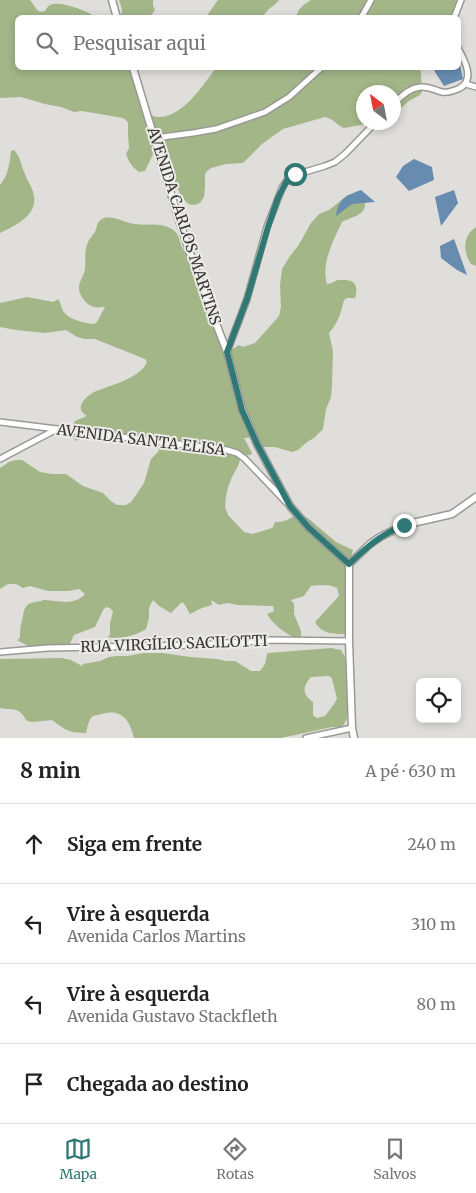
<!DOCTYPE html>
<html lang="pt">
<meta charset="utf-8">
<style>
:root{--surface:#fff;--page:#f6f6f6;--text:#222;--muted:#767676;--line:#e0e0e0;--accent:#307873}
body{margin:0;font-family:Merriweather,serif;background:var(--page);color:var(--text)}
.controls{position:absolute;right:15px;bottom:15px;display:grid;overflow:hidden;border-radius:8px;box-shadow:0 2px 8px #0003}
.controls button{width:45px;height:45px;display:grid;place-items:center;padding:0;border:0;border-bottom:1px solid var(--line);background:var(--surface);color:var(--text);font:25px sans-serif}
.compass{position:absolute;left:356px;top:85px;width:45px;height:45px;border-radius:50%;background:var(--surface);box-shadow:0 2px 8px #0003;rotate:328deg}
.stop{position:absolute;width:15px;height:15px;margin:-11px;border:4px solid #307873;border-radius:50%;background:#fff}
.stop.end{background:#307873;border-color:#fff;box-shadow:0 1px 5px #0008}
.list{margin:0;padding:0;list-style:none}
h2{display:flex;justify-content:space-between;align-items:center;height:65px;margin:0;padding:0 20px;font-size:21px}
h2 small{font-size:16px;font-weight:400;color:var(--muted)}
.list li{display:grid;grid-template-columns:32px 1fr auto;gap:15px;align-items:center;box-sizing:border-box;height:80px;padding:0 20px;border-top:1px solid var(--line)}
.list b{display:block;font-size:19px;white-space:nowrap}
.list p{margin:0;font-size:16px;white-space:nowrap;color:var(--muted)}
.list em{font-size:16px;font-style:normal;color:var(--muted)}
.icon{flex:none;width:28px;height:28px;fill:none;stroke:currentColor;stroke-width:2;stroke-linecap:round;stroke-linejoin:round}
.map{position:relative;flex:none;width:476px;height:738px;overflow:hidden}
.search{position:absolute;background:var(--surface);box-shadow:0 2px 8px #0003;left:15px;right:15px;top:15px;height:55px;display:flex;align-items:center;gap:12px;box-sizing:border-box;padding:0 18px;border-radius:8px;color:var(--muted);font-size:19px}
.sheet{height:385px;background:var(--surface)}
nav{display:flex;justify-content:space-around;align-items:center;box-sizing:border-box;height:70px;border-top:1px solid var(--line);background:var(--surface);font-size:14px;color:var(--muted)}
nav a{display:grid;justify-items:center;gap:2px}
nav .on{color:var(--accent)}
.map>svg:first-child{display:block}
.green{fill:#a2b688;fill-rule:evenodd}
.water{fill:#678cb0}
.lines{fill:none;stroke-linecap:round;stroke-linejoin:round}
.minor-casing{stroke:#9a9996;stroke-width:8}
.tertiary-casing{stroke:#9a9996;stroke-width:9}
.minor{stroke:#fff;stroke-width:5}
.tertiary{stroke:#fff;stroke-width:6}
.route{stroke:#307873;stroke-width:6}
.labels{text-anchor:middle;stroke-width:4;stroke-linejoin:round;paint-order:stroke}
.street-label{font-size:15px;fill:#363634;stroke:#edebe8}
</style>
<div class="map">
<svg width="476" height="738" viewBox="0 0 476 738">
<rect width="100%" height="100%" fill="#e0dedb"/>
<!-- green -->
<g class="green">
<path d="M0,0H30L38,11L41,12L45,11C47,8 47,7 50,5C60,0 87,11 96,17L18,18V68H134C135,74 137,80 138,87C139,93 138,99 141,106C145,113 151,117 159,117C183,117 203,85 216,68H420L421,74L422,92L420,95L409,101L394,114V92H364V122L375,123H372L344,128C335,124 334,119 325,117L283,129L262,144L243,163L226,164L211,168L207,171L205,174V187L204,197L200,203C197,204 195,205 192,205C183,204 175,184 173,176C169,163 172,154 162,143C159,139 157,137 153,136L151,138L153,154L145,171L139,172C132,167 129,162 126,154L129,148L128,135V122L123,118L82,111L74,112L61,107L45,104L21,97L0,98Z"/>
<path d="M119,0H153V5L155,10L150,17L118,18C125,12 121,7 119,0Z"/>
<path d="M218,0H279C273,8 268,7 263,17H206Z"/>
<path d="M311,0H457L452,17L296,18C298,8 303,5 311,0Z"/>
<path d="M14,150C21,157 21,166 25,174C27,181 32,186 33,192C40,214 17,225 0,233V185C8,176 10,162 11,151Z"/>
<path d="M348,195L363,197C371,214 354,216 342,222C333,241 321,263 327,284C331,284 334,281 338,280C339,280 345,280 346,280C357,281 358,289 355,298H347L344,300C341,313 338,323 329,333L333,351L332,385L331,397L326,409L323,429L314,438L307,442L298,450L292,452L275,447H262L252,437L244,438L252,453L251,455H244L241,457L238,466L232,477L228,487L226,496L225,507L228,515L244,532L252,534L272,528L273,527L275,522C285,523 291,517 300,514L309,519L336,542L353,550L351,557L352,566L350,577L346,636L345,634C332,634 322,634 315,622L338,597L339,595L337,588C328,584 320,585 311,586L304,596L291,600L294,604V614L301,631V640C287,635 275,627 267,614L274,611L273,606L237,605L228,603L219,605L211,600L212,605L202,608L190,614L185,605L182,602L171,613L159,606L153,600L149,608V618L146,629C134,636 121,640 107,637L110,635V623L113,612L110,608L106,607L103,610L95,627L74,635L69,646L39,649L30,647L17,640L20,638C20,632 20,627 22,621C25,606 24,603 42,601V600C58,600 73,607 85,594L79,589L69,591H48L30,586L23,588L16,584H8L0,589V468L9,462L16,460H22L40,472L52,474H66L83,486L103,493L112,502L117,505H126L131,502L134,498L144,483L151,459L159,451L158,448L151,443H133L101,437L90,439L84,437L76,441L74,439L71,427L75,421L87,416C85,415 81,411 81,410C79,402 89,395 94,392C109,386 141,378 147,362L145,359L95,339H85L77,337L66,330L45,333L16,330L0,327V303L27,297L53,302L58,299C61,303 61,307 63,311C69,320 84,323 94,324L97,322L105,307C102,307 97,308 94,307C86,305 78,294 79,286C80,280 85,274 85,268C86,260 84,252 87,245C88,240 92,236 95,232C97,227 97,221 102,219C113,214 126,224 136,224C148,226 159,222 170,228C183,234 177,247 187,252L191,249C195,255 192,259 192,266C192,268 192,270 193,273L224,351L228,352L239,345L243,347L255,343L279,316L281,307L280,285L282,269L290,256L298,246L311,223L319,214L329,210Z"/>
<path d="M476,227V266L471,264C463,252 462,236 476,227Z"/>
<path d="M331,648L341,650L345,657L347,668L349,704L347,719L342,727H332L281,738H134C130,720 121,708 102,714C98,715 93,715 91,718C88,722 87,729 86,733C68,733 66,730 52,720L33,722L27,721C18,706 15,711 0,708V659L61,658L71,660L82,666L83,664L100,661L109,657L117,656H127L144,653H163L190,657L217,659L226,661H235L251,671H260L265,664L267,654L268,653ZM328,676L331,677L332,679L337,699L334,704L325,716L317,718L313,715V702C302,694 302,687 311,677Z"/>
</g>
<!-- water -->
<g class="water">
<path d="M459,60L463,79L444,86L435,72L434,68H458Z"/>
<path d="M414,159L432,167L434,180L409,191L396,177L403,166Z"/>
<path d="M361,190L375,202L352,204L336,216C339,197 346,196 361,190Z"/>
<path d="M454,190L458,203L441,226L435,197Z"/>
<path d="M454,239L467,275L457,270L441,258L440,246Z"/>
</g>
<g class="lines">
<defs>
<g id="minor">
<path d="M361,18L371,0"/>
<path d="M454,18L461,0"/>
<path d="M466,84L476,87"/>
<path d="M394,104C400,97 410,88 420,87C429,86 434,90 442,92C447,93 453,91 458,89C476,81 465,61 458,48"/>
<path d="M155,138L193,133L216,129L265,112L289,97L321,68"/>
<path d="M227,352L247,299L267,227L282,188L286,182L295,175L325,166L335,162L345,154L376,122"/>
<path d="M0,422L227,450L237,453L245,459L286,502"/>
<path d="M0,459L57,429"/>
<path d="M0,652L48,648L197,645L270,640L349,641"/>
<path d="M306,738L352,728"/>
</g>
<g id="tertiary">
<path d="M112,0L117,18"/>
<path d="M133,68L178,217L197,274L227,352L242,409L258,446L290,506L309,528L349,564V641L352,728L354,738"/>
<path d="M349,564L370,544L380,537L404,525L452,514L476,497"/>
</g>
</defs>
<!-- minor casing -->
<use href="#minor" class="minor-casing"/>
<!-- tertiary casing -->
<use href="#tertiary" class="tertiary-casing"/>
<!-- minor -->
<use href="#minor" class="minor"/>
<!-- tertiary -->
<use href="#tertiary" class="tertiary"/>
</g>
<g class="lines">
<!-- route -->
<path class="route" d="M295,174L286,182L278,198L268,227L247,299L227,352L242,410L258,446L290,506L309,528L349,564C368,546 379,536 404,525"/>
</g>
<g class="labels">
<!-- street labels -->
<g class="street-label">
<text transform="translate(184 226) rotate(72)" y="5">AVENIDA CARLOS MARTINS</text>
<text transform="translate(141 440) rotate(7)" y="5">AVENIDA SANTA ELISA</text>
<text transform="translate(174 644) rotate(-2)" y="5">RUA VIRGÍLIO SACILOTTI</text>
</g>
</g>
</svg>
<div class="controls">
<button><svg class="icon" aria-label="locate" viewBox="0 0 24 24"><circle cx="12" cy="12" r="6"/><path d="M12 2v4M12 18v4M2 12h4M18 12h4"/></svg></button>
</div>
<svg class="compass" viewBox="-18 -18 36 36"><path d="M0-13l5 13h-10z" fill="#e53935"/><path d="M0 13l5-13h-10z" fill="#767676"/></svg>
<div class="stop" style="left:295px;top:174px"></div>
<div class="stop end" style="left:404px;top:525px"></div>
<div class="search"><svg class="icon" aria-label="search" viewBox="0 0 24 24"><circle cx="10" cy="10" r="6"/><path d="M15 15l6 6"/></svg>Pesquisar aqui</div>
</div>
<section class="sheet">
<h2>8 min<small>A pé · 630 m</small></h2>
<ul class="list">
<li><svg class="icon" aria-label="ahead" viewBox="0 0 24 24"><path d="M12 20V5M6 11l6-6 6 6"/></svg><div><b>Siga em frente</b></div><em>240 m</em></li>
<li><svg class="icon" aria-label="left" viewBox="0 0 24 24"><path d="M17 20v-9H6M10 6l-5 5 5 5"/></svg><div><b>Vire à esquerda</b><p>Avenida Carlos Martins</p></div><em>310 m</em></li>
<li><svg class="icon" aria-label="left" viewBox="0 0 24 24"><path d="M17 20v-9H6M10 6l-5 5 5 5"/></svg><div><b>Vire à esquerda</b><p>Avenida Gustavo Stackfleth</p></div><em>80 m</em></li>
<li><svg class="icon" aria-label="arrive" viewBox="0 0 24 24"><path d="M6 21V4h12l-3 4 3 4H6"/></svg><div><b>Chegada ao destino</b></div></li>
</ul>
</section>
<nav>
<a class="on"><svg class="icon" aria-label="map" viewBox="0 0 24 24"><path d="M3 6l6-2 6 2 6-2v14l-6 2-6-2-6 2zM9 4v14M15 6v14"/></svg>Mapa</a>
<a><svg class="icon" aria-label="directions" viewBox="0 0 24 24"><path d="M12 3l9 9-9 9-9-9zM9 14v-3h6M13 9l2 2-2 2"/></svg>Rotas</a>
<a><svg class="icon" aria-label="saved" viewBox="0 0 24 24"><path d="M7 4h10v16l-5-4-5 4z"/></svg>Salvos</a>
</nav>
